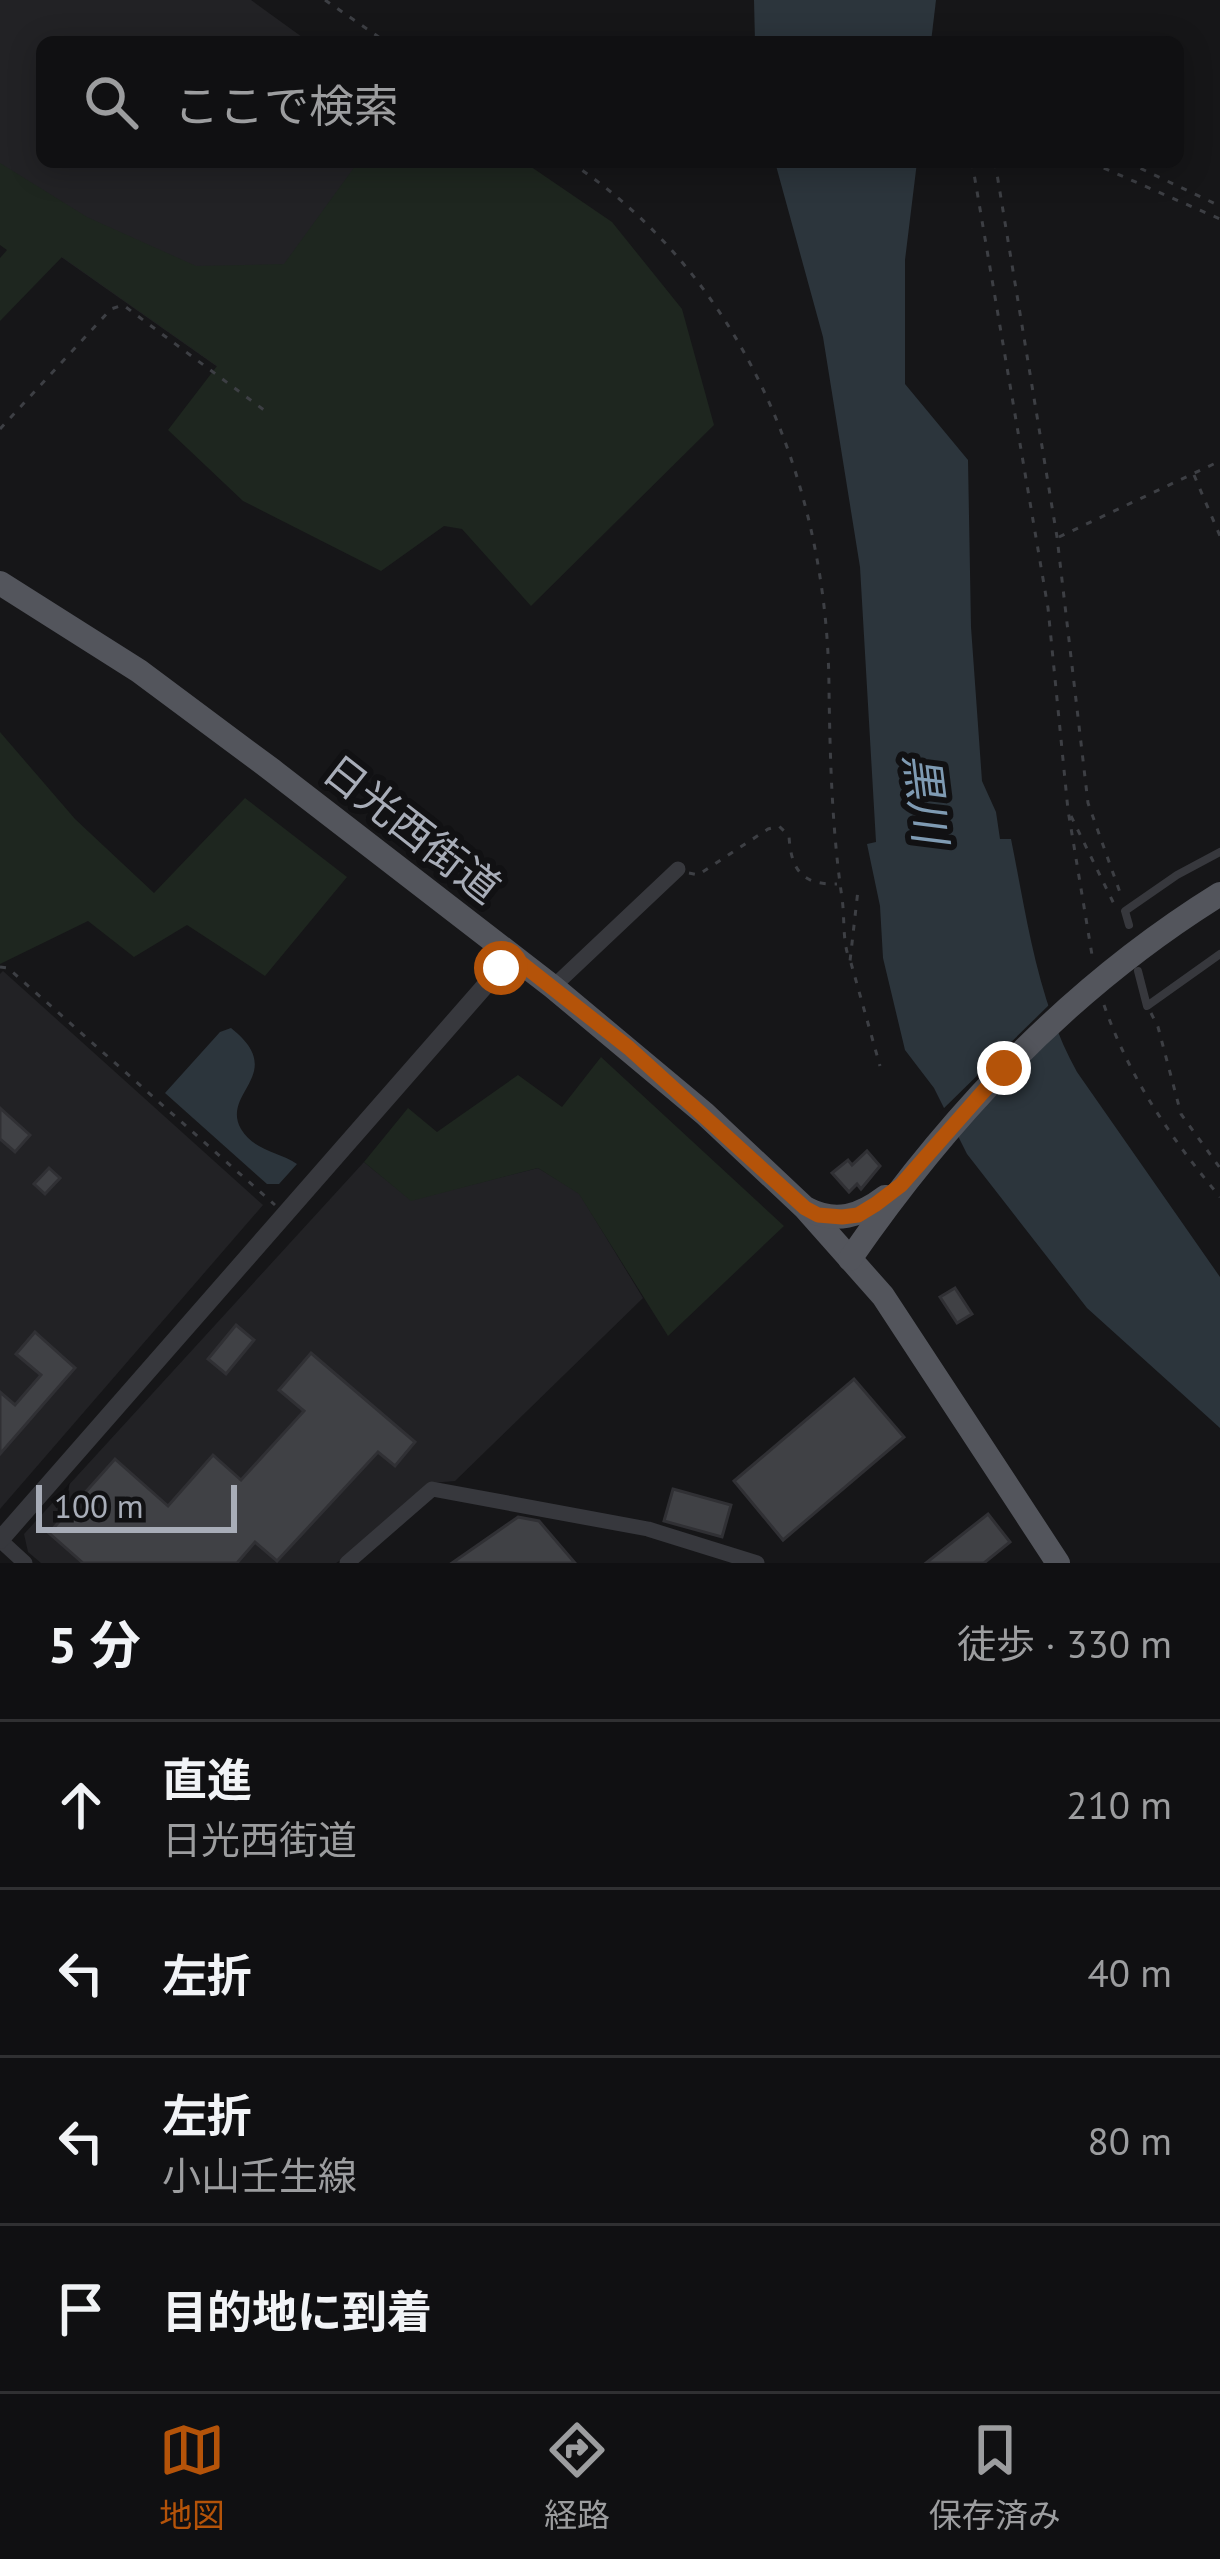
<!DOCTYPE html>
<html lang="ja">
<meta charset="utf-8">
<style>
:root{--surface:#101012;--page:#19191b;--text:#f1f3f6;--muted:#9c9d9f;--line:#303032;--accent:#b45309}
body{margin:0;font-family:"PT Sans","Noto Sans JP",sans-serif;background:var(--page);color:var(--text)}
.scale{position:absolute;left:36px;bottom:30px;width:201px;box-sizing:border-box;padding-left:12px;border:6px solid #a8adb8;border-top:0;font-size:33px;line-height:42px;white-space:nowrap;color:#a8adb8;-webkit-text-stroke:9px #111113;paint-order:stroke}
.stop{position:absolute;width:36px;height:36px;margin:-27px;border:9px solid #b45309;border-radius:50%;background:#fff}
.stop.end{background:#b45309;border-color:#fff;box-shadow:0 3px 12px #0008}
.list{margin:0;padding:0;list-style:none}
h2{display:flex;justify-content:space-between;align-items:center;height:156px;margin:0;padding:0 48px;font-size:51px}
h2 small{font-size:39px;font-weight:400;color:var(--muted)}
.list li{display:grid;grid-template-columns:78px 1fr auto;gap:36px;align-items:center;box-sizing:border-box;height:168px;padding:0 48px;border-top:3px solid var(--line)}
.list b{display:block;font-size:45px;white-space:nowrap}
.list p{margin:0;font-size:39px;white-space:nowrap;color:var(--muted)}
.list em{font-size:39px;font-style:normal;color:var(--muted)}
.icon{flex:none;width:66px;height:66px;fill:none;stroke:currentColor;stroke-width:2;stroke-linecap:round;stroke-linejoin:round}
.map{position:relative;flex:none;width:1220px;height:1563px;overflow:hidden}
.search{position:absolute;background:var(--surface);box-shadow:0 6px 30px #0003;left:36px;right:36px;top:36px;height:132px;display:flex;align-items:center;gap:30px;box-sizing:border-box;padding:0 42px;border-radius:18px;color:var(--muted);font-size:45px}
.sheet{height:828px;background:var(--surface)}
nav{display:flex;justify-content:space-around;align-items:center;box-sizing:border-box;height:168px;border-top:3px solid var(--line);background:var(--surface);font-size:33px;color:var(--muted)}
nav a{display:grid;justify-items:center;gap:6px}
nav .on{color:var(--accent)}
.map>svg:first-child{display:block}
.built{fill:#222225}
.green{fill:#1e261f}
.water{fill:#2c353c}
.pier{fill:#161618}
.building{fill:#404145;stroke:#303034;stroke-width:3}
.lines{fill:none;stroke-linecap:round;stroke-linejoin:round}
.path{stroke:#3d3f44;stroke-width:3;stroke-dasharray:6 9;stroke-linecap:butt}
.service{stroke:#37383d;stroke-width:8}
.minor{stroke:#37383d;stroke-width:15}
.tertiary{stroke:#37383d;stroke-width:18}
.primary{stroke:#53555c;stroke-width:24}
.route{stroke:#b45309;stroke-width:15}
.labels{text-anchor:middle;stroke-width:12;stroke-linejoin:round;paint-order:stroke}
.street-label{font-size:42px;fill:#a8adb8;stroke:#111113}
.water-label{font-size:45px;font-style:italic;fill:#7f9bb3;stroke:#111113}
</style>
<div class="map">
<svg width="1220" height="1563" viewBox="0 0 1220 1563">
<rect width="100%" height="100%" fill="#161618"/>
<!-- built -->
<g class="built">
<path d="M0,0H251L309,42H42V162H448L229,375L0,214Z"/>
<path d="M3,971L263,1205L0,1509V974Z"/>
<path d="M364,1162L411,1200L538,1168L579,1193L643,1298L455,1481L431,1483L363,1546L336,1563H41L28,1552L24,1534Z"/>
</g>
<!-- green -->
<g class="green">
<path d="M358,162H524L612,222L682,309L714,425L531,606L462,529L444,526L381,571L243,501L168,430L217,366L62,257L0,321V258L7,250L0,245V163L87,217L196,266L284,264Z"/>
<path d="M0,732L75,819L154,893L245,798L347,877L265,976L187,925L134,957L88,921L0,964Z"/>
<path d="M601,1057L784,1226L668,1336L579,1194L538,1168L411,1201L364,1162L408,1108L437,1132L518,1075L562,1107Z"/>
</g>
<!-- water -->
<g class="water">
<path d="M754,0H936L931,42H755Z"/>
<path d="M775,162H917L905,260V384L968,460L971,627L982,781L996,812L1000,839H1011C1027,918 1037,1000 1077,1072L1220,1277V1428L1087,1308L967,1154L934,1088L905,1050L883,958L880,906L867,844L876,842L860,567L823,337Z"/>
<path d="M231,1028C289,1074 220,1092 241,1129C254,1151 278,1151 297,1164L279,1184H267L165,1093L220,1032Z"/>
</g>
<!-- pier -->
<path class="pier" d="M1052,1002L1060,1025L952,1138L939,1113Z"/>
<!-- building -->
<g class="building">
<path d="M0,1108L30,1135L15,1152L0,1139Z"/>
<path d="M867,1151L880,1166L861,1189L857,1184L849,1192L832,1173L848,1160L852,1165Z"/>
<path d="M49,1168L60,1178L45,1194L34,1184Z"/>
<path d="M955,1288L972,1314L957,1323L940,1297Z"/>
<path d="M236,1325L254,1340L226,1374L208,1359Z"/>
<path d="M35,1332L75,1368L0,1454V1392L15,1405L41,1375L16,1354Z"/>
<path d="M311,1353L415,1442L395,1466L378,1452L277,1561L255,1542L237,1563H83L49,1533L115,1459L168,1506L213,1455L241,1480L304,1411L279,1390Z"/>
<path d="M854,1379L904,1437L783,1540L734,1481Z"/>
<path d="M673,1489L731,1505L722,1537L664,1521Z"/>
<path d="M988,1514L1010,1542L984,1563H926Z"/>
<path d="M518,1517L539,1521L575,1563H452Z"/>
</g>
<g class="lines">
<!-- path -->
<g class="path">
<path d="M325,0L386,42"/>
<path d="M570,162C744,277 828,485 829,689C830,759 832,829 842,898C845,919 842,942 850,961L858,890"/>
<path d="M972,162L1048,608L1068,810L1093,961"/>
<path d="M995,162L1057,537L1088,803L1122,898"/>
<path d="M1090,162L1220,219"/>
<path d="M1127,162L1220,206"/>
<path d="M0,429L111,309L123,305L268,413"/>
<path d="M1194,475L1220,536"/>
<path d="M1059,537L1220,461"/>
<path d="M1071,816L1114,904"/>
<path d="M689,873L698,875L768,829L779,826L789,836C791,870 802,885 837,884"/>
<path d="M851,963L880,1066"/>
<path d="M0,967L8,968L275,1205"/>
<path d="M1104,1005C1130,1079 1170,1137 1220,1197"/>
<path d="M1151,1013L1158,1027L1181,1114L1220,1168"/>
</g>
<!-- service -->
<g class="service">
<path d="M1129,925L1125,911L1177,875L1220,852"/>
<path d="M1138,971L1147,1006L1220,954"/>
</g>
<!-- minor -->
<g class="minor">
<path d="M553,987L678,869"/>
<path d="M0,1540L25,1563"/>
<path d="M347,1563L432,1489L648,1529L757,1563"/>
</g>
<!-- tertiary -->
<path class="tertiary" d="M0,1540L512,955"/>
<!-- primary -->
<g class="primary">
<path d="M0,583L139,671L272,770L553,987L705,1114L805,1208L883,1296L1058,1563"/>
<path d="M807,1209C836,1224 860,1216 885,1197"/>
<path d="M850,1259C950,1114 1070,987 1220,894"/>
</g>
</g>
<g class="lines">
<!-- route -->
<path class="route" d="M501,968L512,956L629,1048L805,1208L818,1215L842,1217L858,1215L876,1204L901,1185L1004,1068"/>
</g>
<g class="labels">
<!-- street labels -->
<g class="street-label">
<text transform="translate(412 829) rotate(38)" y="15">日光西街道</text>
</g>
<!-- water labels -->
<g class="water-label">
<text transform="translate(926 798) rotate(83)" y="16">黒川</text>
</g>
</g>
</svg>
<div class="scale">100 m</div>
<div class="stop" style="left:501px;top:968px"></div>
<div class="stop end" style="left:1004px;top:1068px"></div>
<div class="search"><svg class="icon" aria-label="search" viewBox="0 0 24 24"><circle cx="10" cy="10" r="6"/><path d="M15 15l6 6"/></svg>ここで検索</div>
</div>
<section class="sheet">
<h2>5 分<small>徒歩 · 330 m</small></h2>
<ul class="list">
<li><svg class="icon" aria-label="ahead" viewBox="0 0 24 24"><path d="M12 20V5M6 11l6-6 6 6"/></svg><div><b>直進</b><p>日光西街道</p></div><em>210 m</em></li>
<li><svg class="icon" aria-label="left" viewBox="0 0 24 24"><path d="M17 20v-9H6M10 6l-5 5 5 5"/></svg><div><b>左折</b></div><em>40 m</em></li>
<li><svg class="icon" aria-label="left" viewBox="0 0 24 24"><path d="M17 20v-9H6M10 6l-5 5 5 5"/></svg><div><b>左折</b><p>小山壬生線</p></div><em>80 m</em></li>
<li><svg class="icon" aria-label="arrive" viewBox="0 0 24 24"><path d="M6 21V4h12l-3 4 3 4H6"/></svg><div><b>目的地に到着</b></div></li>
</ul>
</section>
<nav>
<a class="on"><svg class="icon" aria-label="map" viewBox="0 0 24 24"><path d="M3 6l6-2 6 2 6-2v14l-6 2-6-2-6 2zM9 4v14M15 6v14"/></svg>地図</a>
<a><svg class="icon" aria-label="directions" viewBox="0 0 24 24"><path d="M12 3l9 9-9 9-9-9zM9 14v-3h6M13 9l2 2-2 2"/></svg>経路</a>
<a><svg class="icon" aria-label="saved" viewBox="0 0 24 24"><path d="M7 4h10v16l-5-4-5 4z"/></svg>保存済み</a>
</nav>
